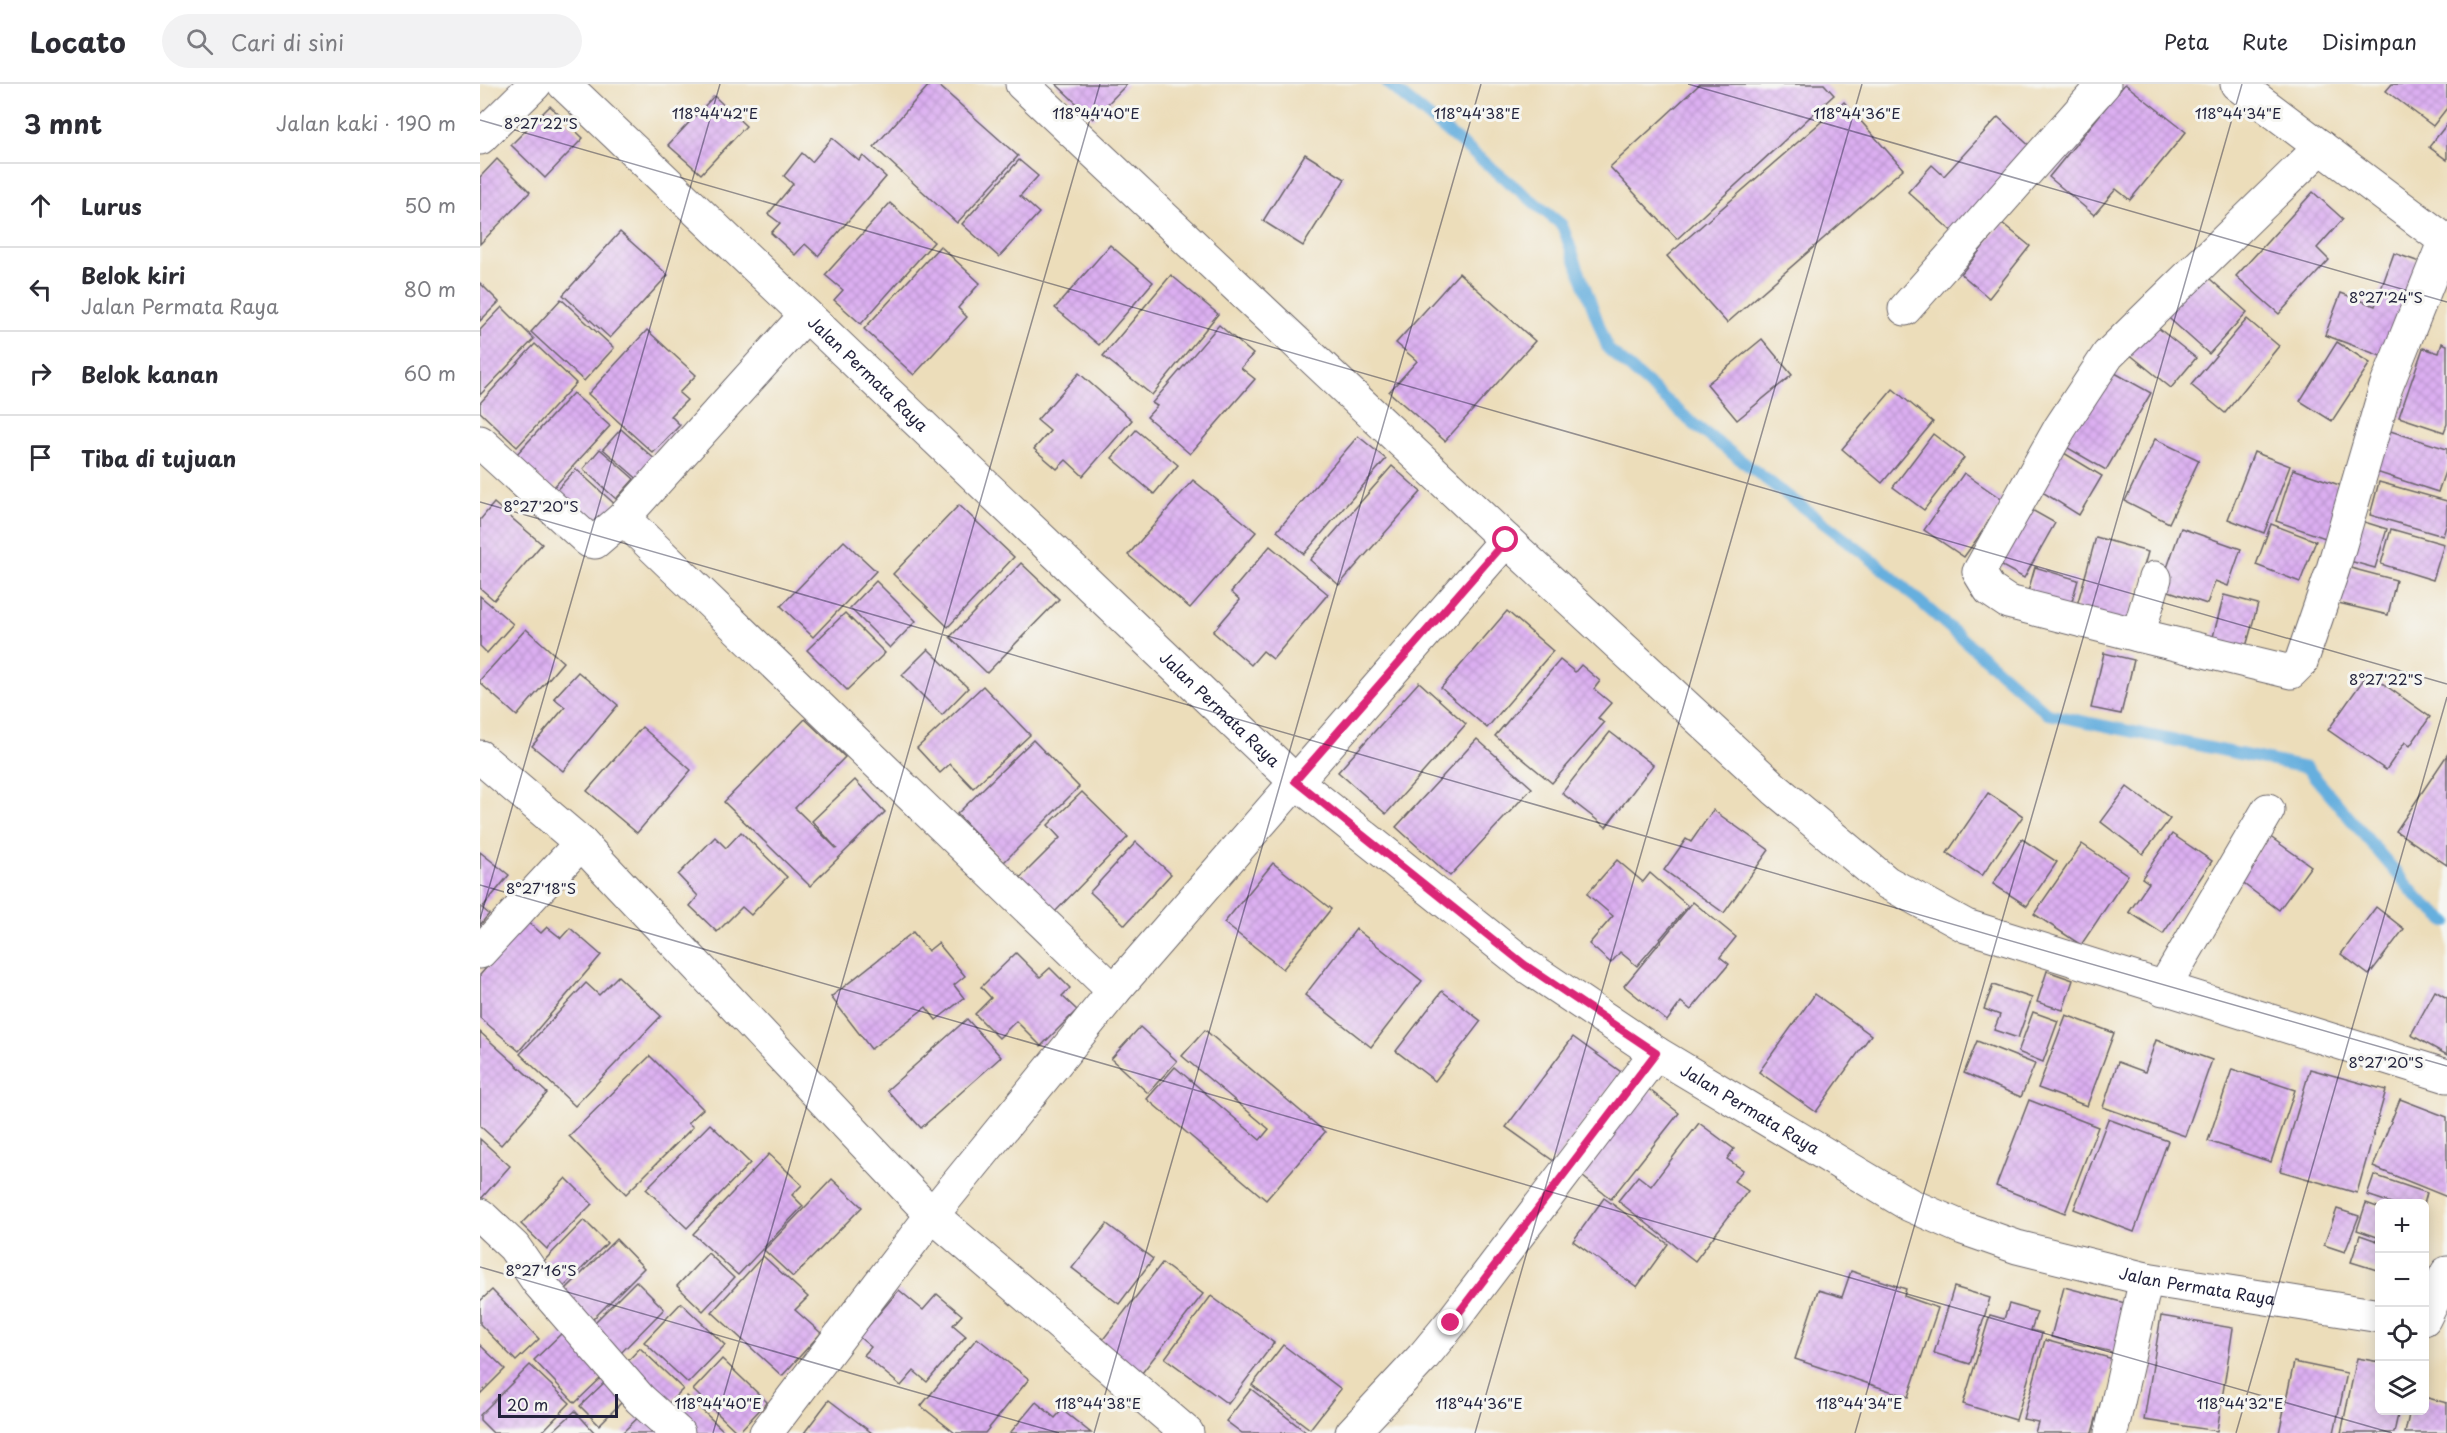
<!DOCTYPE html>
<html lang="id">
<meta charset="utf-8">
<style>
:root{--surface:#fff;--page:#f2f2f3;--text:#2b2b33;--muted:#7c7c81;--line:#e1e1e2}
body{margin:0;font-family:"Playpen Sans",sans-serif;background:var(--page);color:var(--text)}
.controls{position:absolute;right:18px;bottom:18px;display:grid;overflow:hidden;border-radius:9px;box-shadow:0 3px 15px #0003}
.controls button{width:54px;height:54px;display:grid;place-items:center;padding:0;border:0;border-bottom:2px solid var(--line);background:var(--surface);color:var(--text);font:30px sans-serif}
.scale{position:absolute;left:18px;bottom:15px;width:120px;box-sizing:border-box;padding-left:6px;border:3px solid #22223b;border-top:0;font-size:16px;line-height:21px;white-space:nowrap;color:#22223b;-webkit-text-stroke:4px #f6f6f2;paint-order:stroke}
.stop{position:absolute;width:18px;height:18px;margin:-14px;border:4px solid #db2777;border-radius:50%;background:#fff}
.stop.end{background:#db2777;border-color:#fff;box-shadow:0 2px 6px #0008}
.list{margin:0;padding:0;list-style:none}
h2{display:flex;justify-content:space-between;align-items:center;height:78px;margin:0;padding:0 24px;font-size:26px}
h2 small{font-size:20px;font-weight:400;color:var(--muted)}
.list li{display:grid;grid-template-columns:39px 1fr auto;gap:18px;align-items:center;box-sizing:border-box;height:84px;padding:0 24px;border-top:2px solid var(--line)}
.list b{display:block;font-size:22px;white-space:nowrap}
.list p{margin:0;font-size:20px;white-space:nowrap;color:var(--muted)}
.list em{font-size:20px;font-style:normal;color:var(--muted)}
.icon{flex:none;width:33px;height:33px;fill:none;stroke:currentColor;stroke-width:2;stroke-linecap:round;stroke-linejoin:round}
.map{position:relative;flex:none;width:1967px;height:1349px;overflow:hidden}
header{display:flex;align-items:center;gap:36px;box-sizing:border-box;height:84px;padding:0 30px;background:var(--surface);border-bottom:2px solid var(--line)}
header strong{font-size:28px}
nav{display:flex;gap:33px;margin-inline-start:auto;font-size:21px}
.search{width:420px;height:54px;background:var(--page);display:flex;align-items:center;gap:15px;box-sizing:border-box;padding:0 21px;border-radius:33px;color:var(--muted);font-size:22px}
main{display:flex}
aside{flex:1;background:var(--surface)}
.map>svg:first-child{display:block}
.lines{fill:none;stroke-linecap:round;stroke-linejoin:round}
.stream{stroke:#66afde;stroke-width:12}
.building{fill:url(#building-cross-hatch)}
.minor-casing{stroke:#696367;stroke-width:35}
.secondary-casing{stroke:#696367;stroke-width:35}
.minor{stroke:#fff;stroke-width:33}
.secondary{stroke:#fff;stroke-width:33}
.route{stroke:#db2777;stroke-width:8}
.ticks{fill:none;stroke:#22223b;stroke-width:1.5;stroke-opacity:0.45}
.labels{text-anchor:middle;stroke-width:6;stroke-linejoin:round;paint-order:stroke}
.street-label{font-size:16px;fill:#22223b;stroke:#f6f6f2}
.ticks-label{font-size:15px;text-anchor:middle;fill:#22223b;stroke:#f6f6f2;stroke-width:6;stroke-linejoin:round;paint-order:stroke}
</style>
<header>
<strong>Locato</strong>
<div class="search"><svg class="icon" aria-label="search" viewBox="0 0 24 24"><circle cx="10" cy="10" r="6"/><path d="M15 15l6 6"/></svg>Cari di sini</div>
<nav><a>Peta</a><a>Rute</a><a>Disimpan</a></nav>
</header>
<main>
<aside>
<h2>3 mnt<small>Jalan kaki · 190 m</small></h2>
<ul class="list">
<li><svg class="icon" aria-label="ahead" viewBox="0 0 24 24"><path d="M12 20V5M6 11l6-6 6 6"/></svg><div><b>Lurus</b></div><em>50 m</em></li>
<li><svg class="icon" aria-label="left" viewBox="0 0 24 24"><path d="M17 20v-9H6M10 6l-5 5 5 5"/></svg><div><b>Belok kiri</b><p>Jalan Permata Raya</p></div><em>80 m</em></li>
<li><svg class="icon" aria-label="right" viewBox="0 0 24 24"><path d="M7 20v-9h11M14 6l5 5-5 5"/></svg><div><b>Belok kanan</b></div><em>60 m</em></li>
<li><svg class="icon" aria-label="arrive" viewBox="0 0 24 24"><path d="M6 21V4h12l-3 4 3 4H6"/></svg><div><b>Tiba di tujuan</b></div></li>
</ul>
</aside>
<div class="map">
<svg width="1967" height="1349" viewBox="0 0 1967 1349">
<defs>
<pattern id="building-cross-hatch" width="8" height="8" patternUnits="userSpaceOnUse" patternTransform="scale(1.5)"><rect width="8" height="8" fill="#dcaff1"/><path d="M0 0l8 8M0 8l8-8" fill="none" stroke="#bc96d0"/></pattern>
</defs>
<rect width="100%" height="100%" fill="#f6f6f2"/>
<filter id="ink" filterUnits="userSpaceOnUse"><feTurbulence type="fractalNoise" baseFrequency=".0167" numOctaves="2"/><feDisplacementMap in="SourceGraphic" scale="12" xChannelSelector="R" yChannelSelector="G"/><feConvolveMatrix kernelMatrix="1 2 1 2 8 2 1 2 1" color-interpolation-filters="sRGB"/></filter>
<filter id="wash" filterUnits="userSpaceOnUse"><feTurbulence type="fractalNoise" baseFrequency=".008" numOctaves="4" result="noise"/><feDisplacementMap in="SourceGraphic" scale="24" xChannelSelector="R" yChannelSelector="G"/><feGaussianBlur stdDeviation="1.35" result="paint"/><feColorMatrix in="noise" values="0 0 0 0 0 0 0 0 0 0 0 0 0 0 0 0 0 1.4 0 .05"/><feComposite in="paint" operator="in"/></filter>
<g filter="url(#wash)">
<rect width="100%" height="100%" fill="#ecddba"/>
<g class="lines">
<!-- stream -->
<path class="stream" d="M908,0L1082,141L1128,265L1216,342L1396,479L1568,630L1827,684L1937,813L1967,838"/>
</g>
<g id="blocks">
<!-- building -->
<g class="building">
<path d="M450,0H457L538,72L477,139L394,63Z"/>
<path d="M576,0H647L613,35Z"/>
<path d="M1220,0H1344L1354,11L1197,155L1130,83Z"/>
<path d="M1645,0L1706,48L1650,116L1636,105L1614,131L1569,93Z"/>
<path d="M1912,0H1967V24L1953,42L1906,7Z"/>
<path d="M234,12L266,42L221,90L188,61Z"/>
<path d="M1364,18L1423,85L1247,239L1187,172Z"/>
<path d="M70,22L103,54L65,94L31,61Z"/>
<path d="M1518,33L1555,67L1477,152L1428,108L1452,81L1464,92Z"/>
<path d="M1967,40V76L1949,63Z"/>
<path d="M352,54L379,77L383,72L406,93L338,172L325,160L315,171L291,149L300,139L288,130L313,100L304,92L322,69L332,78Z"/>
<path d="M825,70L865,95L823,162L783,137Z"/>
<path d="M17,75L50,108L0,160V93Z"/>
<path d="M539,76L558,92L540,112L559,129L519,173L482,140Z"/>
<path d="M1833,108L1863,135L1837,164L1849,176L1799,230L1756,192Z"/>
<path d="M410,119L454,158L381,240L354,216L363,206L345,191Z"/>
<path d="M1522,139L1550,162L1509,214L1481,190Z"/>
<path d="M140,148L188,191L130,254L83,211Z"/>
<path d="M630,161L673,198L619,261L575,224Z"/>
<path d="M460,162L500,199L478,224L487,233L434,291L384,245Z"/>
<path d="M1914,169L1948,181L1914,277L1845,251L1861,209L1895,222Z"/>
<path d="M1720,186L1767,228L1729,270L1682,228Z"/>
<path d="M979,189L1055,257L965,357L909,308L937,277L916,259Z"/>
<path d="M691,191L738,230L672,311L623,272Z"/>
<path d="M0,199L19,218L0,237Z"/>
<path d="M81,215L134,264L104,297L51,248Z"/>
<path d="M22,223L54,255L0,311V246Z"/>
<path d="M1767,235L1799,262L1745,329L1711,301Z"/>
<path d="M1672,239L1716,274L1691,304L1648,269Z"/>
<path d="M739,241L773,270L761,284L775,295L710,370L667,333L677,322L672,319Z"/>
<path d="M167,246L216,291L199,309L207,316L191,332L200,341L173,369L108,310Z"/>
<path d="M1282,255L1312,291L1257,336L1227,300Z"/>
<path d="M1857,258L1890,279L1852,337L1820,317Z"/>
<path d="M1962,259L1967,261V340L1964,348L1919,333L1943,264L1959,269Z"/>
<path d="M55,260L96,299L37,363L0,328V319Z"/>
<path d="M1626,284L1671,309L1626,386L1581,360Z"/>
<path d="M599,289L652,336L603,392L586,376L577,385L554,365L570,347L557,336Z"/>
<path d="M1413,305L1453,338L1402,399L1362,365Z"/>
<path d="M93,309L130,342L72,405L35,372Z"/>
<path d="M141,345L179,379L161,398L123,365Z"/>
<path d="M1904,345L1967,365V382L1958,408L1890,386Z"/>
<path d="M656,346L698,381L674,410L632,374Z"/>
<path d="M1453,350L1484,374L1444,426L1413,403Z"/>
<path d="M878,352L906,375L824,470L797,447Z"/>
<path d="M1675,355L1719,376L1689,439L1645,417Z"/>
<path d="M120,365L154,395L136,415L103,385Z"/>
<path d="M1579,366L1622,392L1599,431L1556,404Z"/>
<path d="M1774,368L1810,382L1784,449L1748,435Z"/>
<path d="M912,382L941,408L859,501L830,476Z"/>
<path d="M96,385L139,424L114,451L70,413Z"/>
<path d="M1813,385L1871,405L1854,457L1796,437Z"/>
<path d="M1484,389L1524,417L1484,473L1444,446Z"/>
<path d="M713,396L776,448L710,524L648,471Z"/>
<path d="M1899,398L1967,417V439L1963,452L1890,431Z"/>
<path d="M14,419L62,460L14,516L0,504V436Z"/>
<path d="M479,421L534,473L468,543L413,490Z"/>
<path d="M1543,421L1575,439L1544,494L1513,477Z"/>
<path d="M1878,436L1907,445L1895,484L1866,476Z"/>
<path d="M1791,440L1836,457L1820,498L1776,481Z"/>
<path d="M1701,444L1761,465L1748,502L1735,497L1727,520L1680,504Z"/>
<path d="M1911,445L1964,460L1953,496L1901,480Z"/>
<path d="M1616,453L1668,468L1646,547L1594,532Z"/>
<path d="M364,457L396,487L333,553L301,522Z"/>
<path d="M790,462L848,510L793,575L783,567L771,581L733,548L760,516L751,508Z"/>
<path d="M541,479L579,515L507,589L470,553Z"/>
<path d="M1863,482L1916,496L1908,531L1854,518Z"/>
<path d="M1555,483L1598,496L1587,534L1544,522Z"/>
<path d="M396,497L436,537L410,564L370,524Z"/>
<path d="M1744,511L1778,520L1762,577L1729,568Z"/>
<path d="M0,512L33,540L7,569L0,562Z"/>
<path d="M1027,527L1073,567L1007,644L961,604Z"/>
<path d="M365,529L405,569L367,606L327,566Z"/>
<path d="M46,545L83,578L37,632L0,599V596Z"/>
<path d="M448,565L488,604L462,631L422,591Z"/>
<path d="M1624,569L1654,576L1641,630L1611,624Z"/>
<path d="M1080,576L1095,588L1101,581L1120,597L1114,605L1131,619L1118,634L1124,639L1072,699L1015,652Z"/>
<path d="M98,588L138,621L83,687L52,662L85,623L74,614Z"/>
<path d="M1888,589L1950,633L1930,662L1925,658L1906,686L1848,646Z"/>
<path d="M939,598L986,640L906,730L858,688Z"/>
<path d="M503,602L550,651L493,704L470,680L460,689L437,664Z"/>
<path d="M325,635L365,673L315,724L357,765L332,737L375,696L405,728L330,802L244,718Z"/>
<path d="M162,643L211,686L157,749L107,707Z"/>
<path d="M1130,648L1173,681L1126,743L1082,709Z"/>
<path d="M997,655L1052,704L970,792L916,743Z"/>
<path d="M553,656L599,703L524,778L477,730Z"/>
<path d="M1967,671V781L1916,747Z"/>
<path d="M1647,703L1690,735L1663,770L1621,738Z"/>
<path d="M602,708L648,753L570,833L535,799L580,754L568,741Z"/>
<path d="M1508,709L1543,732L1502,792L1467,769Z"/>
<path d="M1233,726L1289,766L1244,829L1184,786L1206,755L1211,758Z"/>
<path d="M261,748L307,793L271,831L262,823L237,848L210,822L218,812L198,791L235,753L246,764Z"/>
<path d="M1692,750L1732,777L1683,850L1649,828L1669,799L1662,794Z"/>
<path d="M1789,752L1831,782L1799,826L1757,795Z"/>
<path d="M1542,755L1577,778L1547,822L1513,800Z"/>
<path d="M656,758L691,790L645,841L610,808Z"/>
<path d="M1602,760L1648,791L1601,861L1554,830Z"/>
<path d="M0,768L29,791L2,824L9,830L0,841Z"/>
<path d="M1137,776L1163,798L1170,789L1208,822L1157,882L1140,868L1131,879L1109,860L1133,832L1107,810Z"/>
<path d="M793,779L851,825L803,885L744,839Z"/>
<path d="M1213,818L1256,853L1240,873L1249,880L1211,926L1201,918L1187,937L1144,902Z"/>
<path d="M1896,823L1924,845L1889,891L1861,870Z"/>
<path d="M47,837L61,849L67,843L81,854L90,844L121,871L39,967L0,934V891Z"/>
<path d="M876,845L942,897L891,963L825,911Z"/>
<path d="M433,848L448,867L458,859L485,892L474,901L484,914L456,936L446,923L391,965L351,913Z"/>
<path d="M536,869L560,893L570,884L590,904L582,912L597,926L561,962L536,937L519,954L495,930L511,914L501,903Z"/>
<path d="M1567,887L1593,896L1583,926L1557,918Z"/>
<path d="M138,892L181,932L95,1022L40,970L106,899L119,911Z"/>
<path d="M1513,901L1552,914L1538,954L1514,946L1520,931L1504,925Z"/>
<path d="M962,907L1001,937L955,997L916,967Z"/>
<path d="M1955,907L1967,914V971L1931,951Z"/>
<path d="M1335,910L1391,951L1336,1028L1279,988Z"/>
<path d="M1553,928L1578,937L1563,978L1538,968Z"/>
<path d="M1586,931L1634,949L1607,1022L1558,1004Z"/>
<path d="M487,935L521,973L441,1044L407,1006Z"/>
<path d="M660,943L697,977L668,1009L631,975Z"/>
<path d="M725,946L845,1048L786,1116L667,1015L695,983L780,1056L789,1045L702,972Z"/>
<path d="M0,948L67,1009L21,1061L0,1042Z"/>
<path d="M1093,953L1141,988L1075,1078L1026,1043Z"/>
<path d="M1676,956L1732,976L1705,1052L1623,1023L1638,978L1665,988Z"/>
<path d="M1497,957L1555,980L1541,1013L1484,989Z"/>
<path d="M170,972L223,1025L208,1039L213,1043L146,1110L89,1052Z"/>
<path d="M1752,985L1815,1006L1791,1078L1728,1057Z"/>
<path d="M1830,985L1906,1006L1877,1109L1800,1087Z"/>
<path d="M1166,1003L1199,1029L1131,1115L1098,1089Z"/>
<path d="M1920,1015L1967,1033V1113L1893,1083Z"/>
<path d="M1549,1016L1618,1043L1585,1129L1516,1102Z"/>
<path d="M1628,1035L1688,1057L1654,1148L1594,1125Z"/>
<path d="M1219,1039L1254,1065L1247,1075L1263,1086L1254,1097L1268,1107L1215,1177L1138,1117L1158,1092L1171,1102Z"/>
<path d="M230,1040L270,1079L207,1144L166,1105Z"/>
<path d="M0,1055L30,1082L0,1116Z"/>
<path d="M289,1070L322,1101L312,1111L323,1122L258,1191L213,1150Z"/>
<path d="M1894,1091L1947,1109L1944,1120H1914L1887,1111Z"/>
<path d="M86,1094L112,1120L67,1165L41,1140Z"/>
<path d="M352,1095L382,1123L313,1193L284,1166Z"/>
<path d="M1124,1114L1188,1160L1157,1203L1093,1157Z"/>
<path d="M1886,1119L1900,1124V1154L1877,1146Z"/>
<path d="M1857,1125L1879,1132L1865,1168L1844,1161Z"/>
<path d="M104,1136L127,1159L82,1205L59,1182Z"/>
<path d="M627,1140L673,1175L639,1220L592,1184Z"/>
<path d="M1880,1151L1900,1158V1187L1871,1178Z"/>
<path d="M136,1155L164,1184L105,1243L76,1215Z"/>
<path d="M228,1169L254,1194L223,1227L197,1202Z"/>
<path d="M283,1172L328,1213L315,1226L341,1249L302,1292L232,1228Z"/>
<path d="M682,1179L723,1210L662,1289L621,1258Z"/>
<path d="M1371,1187L1426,1205L1424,1212L1458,1224L1428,1313L1315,1275L1338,1206L1362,1213Z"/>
<path d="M156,1197L184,1225L135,1275L106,1247Z"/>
<path d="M1474,1203L1510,1214L1490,1280L1454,1269Z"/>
<path d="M1584,1203L1649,1220L1636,1269L1571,1253Z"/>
<path d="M12,1206L59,1255L36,1277L0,1240V1217Z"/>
<path d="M419,1206L443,1226L457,1210L482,1231L473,1241L486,1252L447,1298L434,1287L421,1302L384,1271L391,1263L379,1253Z"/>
<path d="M731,1212L794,1259L748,1320L685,1274Z"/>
<path d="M201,1219L245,1261L208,1299L164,1258Z"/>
<path d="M1529,1220L1557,1228L1551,1246L1562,1249L1536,1336L1483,1320L1510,1231L1524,1235Z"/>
<path d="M1681,1232L1753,1244L1737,1347L1664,1336Z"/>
<path d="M83,1248L124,1291L95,1319L54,1276Z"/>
<path d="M497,1254L549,1295L505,1349H475L441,1322Z"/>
<path d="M1565,1256L1633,1275L1612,1349H1555L1558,1338L1543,1335Z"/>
<path d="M0,1261L25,1285L0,1310Z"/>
<path d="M803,1261L861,1305L830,1345L772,1301Z"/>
<path d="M160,1264L203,1305L181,1327L138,1287Z"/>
<path d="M1877,1274L1900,1278V1326H1919L1914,1349H1861Z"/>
<path d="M242,1275L287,1318L258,1349L213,1306Z"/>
<path d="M1814,1278L1867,1289L1854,1349H1799Z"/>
<path d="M50,1281L90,1319L61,1349H13L0,1336V1331Z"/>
<path d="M130,1293L148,1312L119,1341L100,1322Z"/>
<path d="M771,1305L827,1349H762L746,1337Z"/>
<path d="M207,1312L246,1349H200L185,1334Z"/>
<path d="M1944,1313L1967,1319V1349H1925L1930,1326H1944Z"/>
<path d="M349,1316L392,1349H324Z"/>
<path d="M556,1318L575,1334L582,1326L611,1349H530Z"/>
<path d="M95,1327L115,1349H71Z"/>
<path d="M165,1327L187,1349H142Z"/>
</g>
</g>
</g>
<g filter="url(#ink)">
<use href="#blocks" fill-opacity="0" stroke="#696367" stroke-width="1.5"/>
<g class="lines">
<defs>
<g id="minor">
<path id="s1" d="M84,0L815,697L1045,881L1176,969L1430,1121L1483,1144L1537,1163L1666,1195L1900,1232"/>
<path d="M542,0L1026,456L1295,705L1406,798L1486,842L1967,992"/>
<path d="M0,54L55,0"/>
<path d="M1425,225L1624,0"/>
<path d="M326,231L143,434L634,907"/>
<path d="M0,358L109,457L115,458L143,434"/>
<path d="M1675,494L1658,551L1528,518L1510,506L1499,488L1580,344L1628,271L1841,63"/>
<path d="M1658,551L1811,588L1821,578L1853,485L1906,303L1965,156"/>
<path d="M0,673L101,759L452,1131L707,1349"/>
<path d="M0,868L101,759"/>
<path d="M1683,905L1788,726"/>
<path d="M0,1131L34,1163L59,1199L160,1315L198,1349"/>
<path d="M1944,1235L1967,1189"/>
<path d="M286,1349L452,1131L634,907L1026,456"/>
<path d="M872,1349L943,1273L971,1239L1176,969"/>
<path d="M1631,1349L1666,1195"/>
</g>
<path id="secondary" d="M1757,0L1967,158"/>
</defs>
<!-- minor casing -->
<use href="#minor" class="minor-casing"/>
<!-- secondary casing -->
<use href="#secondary" class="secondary-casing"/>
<!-- minor -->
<use href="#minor" class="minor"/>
<!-- secondary -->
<use href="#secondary" class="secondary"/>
</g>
</g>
<g class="lines" filter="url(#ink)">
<!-- route -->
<path class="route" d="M971,1239L1176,969L1045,881L815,697L1026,456"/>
</g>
<!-- ticks -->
<path class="ticks" d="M1208,0L1967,218M0,36L1967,600M0,418L1967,982M0,801L1912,1349M0,835L240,0M0,1183L579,1349M233,1349L620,0M614,1349L1001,0M995,1349L1382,0M1375,1349L1762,0M1756,1349L1967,613"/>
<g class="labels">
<!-- street labels -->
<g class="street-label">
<text dy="6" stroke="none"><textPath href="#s1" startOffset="420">Jalan Permata Raya</textPath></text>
<text dy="6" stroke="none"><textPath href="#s1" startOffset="906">Jalan Permata Raya</textPath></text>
<text dy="6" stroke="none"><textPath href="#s1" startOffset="1572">Jalan Permata Raya</textPath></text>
<text dy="6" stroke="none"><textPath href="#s1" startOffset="2058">Jalan Permata Raya</textPath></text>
</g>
</g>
<g class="ticks-label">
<text x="235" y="35">118°44'42"E</text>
<text x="616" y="35">118°44'40"E</text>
<text x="997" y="35">118°44'38"E</text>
<text x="1377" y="35">118°44'36"E</text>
<text x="1758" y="35">118°44'34"E</text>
<text x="61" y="45">8°27'22"S</text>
<text x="1906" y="219">8°27'24"S</text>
<text x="61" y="428">8°27'20"S</text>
<text x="1906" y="601">8°27'22"S</text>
<text x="61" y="810">8°27'18"S</text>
<text x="1906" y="984">8°27'20"S</text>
<text x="61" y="1192">8°27'16"S</text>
<text x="238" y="1325">118°44'40"E</text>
<text x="618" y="1325">118°44'38"E</text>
<text x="999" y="1325">118°44'36"E</text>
<text x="1379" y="1325">118°44'34"E</text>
<text x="1760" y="1325">118°44'32"E</text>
</g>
</svg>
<div class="controls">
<button>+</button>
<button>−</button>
<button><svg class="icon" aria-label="locate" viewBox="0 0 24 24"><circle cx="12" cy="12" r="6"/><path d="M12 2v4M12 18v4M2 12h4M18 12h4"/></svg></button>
<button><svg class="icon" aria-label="layers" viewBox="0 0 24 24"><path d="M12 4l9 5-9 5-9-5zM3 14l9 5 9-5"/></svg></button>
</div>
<div class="scale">20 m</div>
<div class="stop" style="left:1026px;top:456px"></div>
<div class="stop end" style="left:971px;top:1239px"></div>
</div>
</main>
